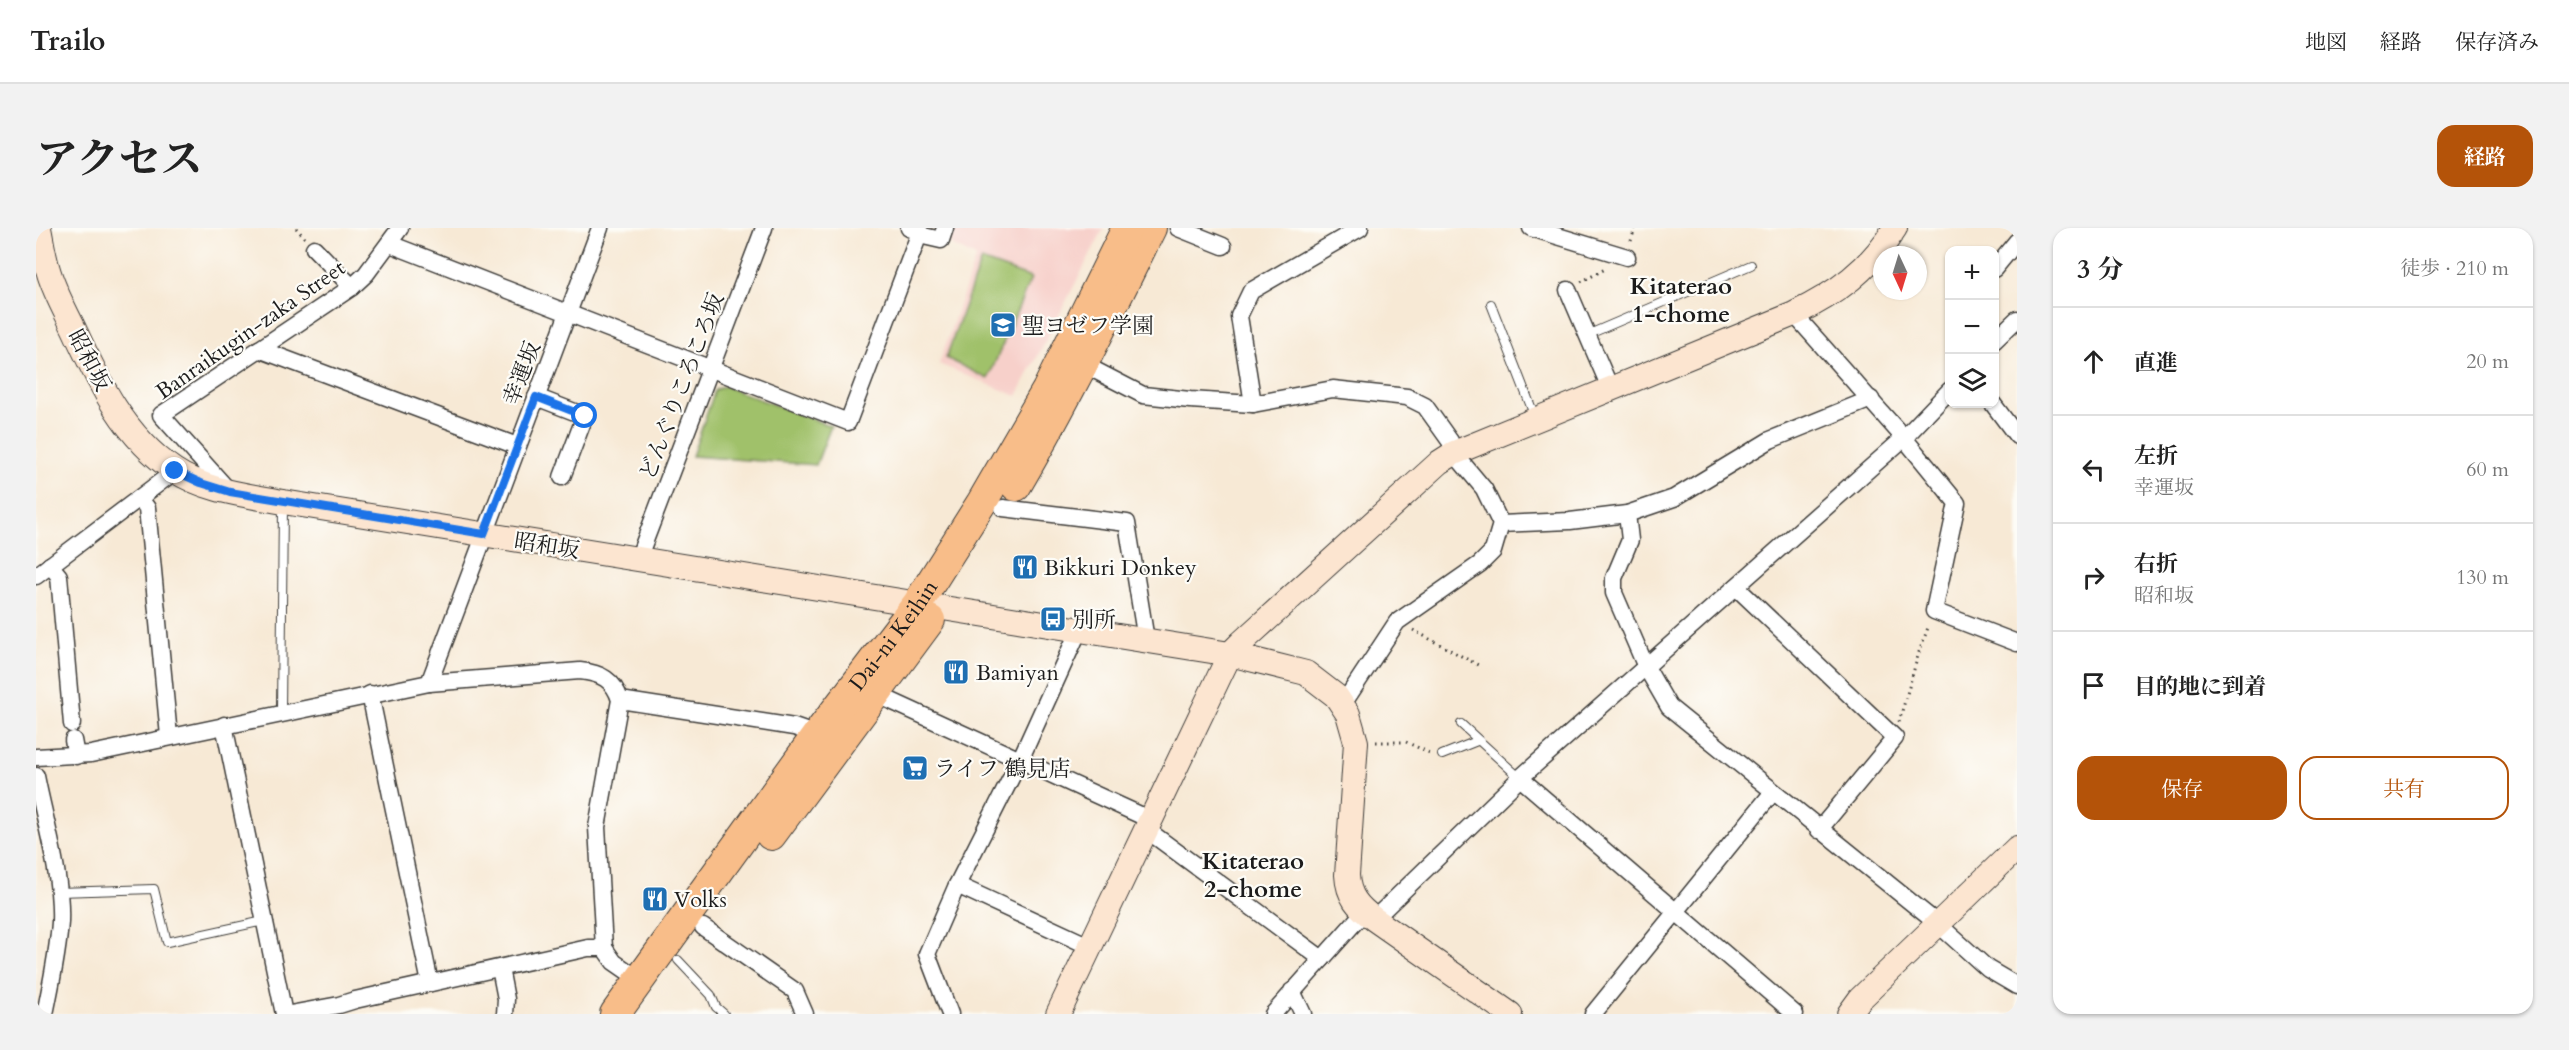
<!DOCTYPE html>
<html lang="ja">
<meta charset="utf-8">
<style>
:root{--surface:#fff;--page:#f2f2f2;--text:#222;--muted:#767676;--line:#e0e0e0;--accent:#b45309}
body{margin:0;font-family:Cardo,"Noto Serif JP",serif;background:var(--page);color:var(--text)}
.controls{position:absolute;right:18px;top:18px;display:grid;overflow:hidden;border-radius:12px;box-shadow:0 2px 4px #0004}
.controls button{width:54px;height:54px;display:grid;place-items:center;padding:0;border:0;border-bottom:2px solid var(--line);background:var(--surface);color:var(--text);font:30px sans-serif}
.compass{position:absolute;left:1837px;top:18px;width:54px;height:54px;border-radius:50%;background:var(--surface);box-shadow:0 2px 4px #0004;rotate:176deg}
.stop{position:absolute;width:18px;height:18px;margin:-14px;border:4px solid #1a73e8;border-radius:50%;background:#fff}
.stop.end{background:#1a73e8;border-color:#fff;box-shadow:0 2px 6px #0008}
.list{margin:0;padding:0;list-style:none}
h2{display:flex;justify-content:space-between;align-items:center;height:78px;margin:0;padding:0 24px;font-size:26px}
h2 small{font-size:20px;font-weight:400;color:var(--muted)}
.list li{display:grid;grid-template-columns:39px 1fr auto;gap:18px;align-items:center;box-sizing:border-box;height:108px;padding:0 24px;border-top:2px solid var(--line)}
.list b{display:block;font-size:22px;white-space:nowrap}
.list p{margin:0;font-size:20px;white-space:nowrap;color:var(--muted)}
.list em{font-size:20px;font-style:normal;color:var(--muted)}
.actions{display:flex;gap:12px;padding:18px 24px}
.actions a{flex:1;padding:14px 0;border:2px solid var(--accent);border-radius:18px;text-align:center;font-size:21px;color:var(--accent)}
.actions .main{background:var(--accent);color:#fff}
.icon{flex:none;width:33px;height:33px;fill:none;stroke:currentColor;stroke-width:2;stroke-linecap:round;stroke-linejoin:round}
.map{position:relative;flex:none;width:1981px;height:786px;overflow:hidden;border-radius:18px}
header{display:flex;align-items:center;gap:36px;box-sizing:border-box;height:84px;padding:0 30px;background:var(--surface);border-bottom:2px solid var(--line)}
header strong{font-size:28px}
nav{display:flex;gap:33px;margin-inline-start:auto;font-size:21px}
.intro{display:flex;align-items:center;justify-content:space-between;box-sizing:border-box;height:144px;padding:0 36px}
h1{margin:0;font-size:42px}
.button{padding:15px 27px;border-radius:18px;background:var(--accent);color:#fff;font-size:21px;font-weight:700}
main{display:flex;gap:36px;padding:0 36px}
aside{flex:1;background:var(--surface);border-radius:18px;box-shadow:0 2px 4px #0004}
.map>svg:first-child{display:block}
.built{fill:#f7d0ca}
.green{fill:#a0c16a;stroke:#5e6e43;stroke-width:1.5}
.lines{fill:none;stroke-linecap:round;stroke-linejoin:round}
.lane-casing{stroke:#3d3b38;stroke-width:10}
.street-casing{stroke:#3d3b38;stroke-width:19}
.secondary-casing{stroke:#3d3b38;stroke-width:26}
.highway-casing{stroke:#3d3b38;stroke-width:32}
.path{stroke:#3d3b38;stroke-width:3;stroke-dasharray:1.5 4.5;stroke-linecap:butt}
.lane{stroke:#fff;stroke-width:8}
.street{stroke:#fff;stroke-width:16}
.secondary{stroke:#fce5d0;stroke-width:24}
.highway{stroke:#f8bd89;stroke-width:30}
.route{stroke:#1a73e8;stroke-width:8}
.labels{text-anchor:middle;stroke-width:4.5;stroke-linejoin:round;paint-order:stroke}
.poi-label{font-size:22px;fill:#1c1c1c;stroke:#fdfcf7;text-anchor:start}
.street-label{font-size:22px;fill:#1c1c1c;stroke:#fdfcf7}
.neighbourhood-label{font-size:24px;font-weight:bold;fill:#1c1c1c;stroke:#fdfcf7}
</style>
<header>
<strong>Trailo</strong>
<nav><a>地図</a><a>経路</a><a>保存済み</a></nav>
</header>
<div class="intro"><h1>アクセス</h1><a class="button">経路</a></div>
<main>
<div class="map">
<svg width="1981" height="786" viewBox="0 0 1981 786">
<rect width="100%" height="100%" fill="#fdfcf7"/>
<filter id="ink" filterUnits="userSpaceOnUse"><feTurbulence type="fractalNoise" baseFrequency=".0167" numOctaves="2"/><feDisplacementMap in="SourceGraphic" scale="12" xChannelSelector="R" yChannelSelector="G"/><feConvolveMatrix kernelMatrix="1 2 1 2 8 2 1 2 1" color-interpolation-filters="sRGB"/></filter>
<filter id="wash" filterUnits="userSpaceOnUse"><feTurbulence type="fractalNoise" baseFrequency=".008" numOctaves="4" result="noise"/><feDisplacementMap in="SourceGraphic" scale="24" xChannelSelector="R" yChannelSelector="G"/><feGaussianBlur stdDeviation="1.35" result="paint"/><feColorMatrix in="noise" values="0 0 0 0 0 0 0 0 0 0 0 0 0 0 0 0 0 1.4 0 .05"/><feComposite in="paint" operator="in"/></filter>
<g filter="url(#wash)">
<rect width="100%" height="100%" fill="#f7e9d5"/>
<!-- built -->
<path class="built" d="M915,0H1068L981,168L903,136L940,29L910,14Z"/>
<!-- green -->
<g class="green">
<path d="M945,32L995,50L952,151L910,130Z"/>
<path d="M688,158L795,198L780,237L656,228L679,162Z"/>
</g>
</g>
<g filter="url(#ink)">
<g class="lines">
<defs>
<g id="lane">
<path d="M1455,76L1499,189"/>
<path d="M1551,107L1715,37"/>
<path d="M245,485L247,277"/>
<path d="M1425,496L1484,550"/>
<path d="M1406,527L1441,513"/>
<path d="M23,664L118,661L131,714L228,693"/>
<path d="M642,732L675,767L680,779L688,786"/>
</g>
<g id="street">
<path d="M1142,0L1187,18"/>
<path d="M1495,0L1591,29"/>
<path d="M883,7L905,12L909,0"/>
<path d="M354,16L812,194L884,4L873,0"/>
<path d="M278,20L316,59"/>
<path d="M1958,41L1981,13"/>
<path d="M1532,62L1575,162"/>
<path d="M1758,86L1868,210L1921,275L1898,383L1981,415"/>
<path d="M1958,113L1981,91"/>
<path d="M223,121L481,218"/>
<path d="M1047,136L1107,167L1154,172L1217,176L1297,161L1371,169L1389,178L1414,213L1418,225L1448,261L1465,296L1457,323L1444,336L1361,394L1307,476"/>
<path d="M500,169L549,188L526,249"/>
<path d="M1217,176L1203,88L1215,63L1324,0"/>
<path d="M1957,176L1981,208"/>
<path d="M193,263L125,187L316,59L330,46L364,0"/>
<path d="M105,272L111,280L133,508"/>
<path d="M967,280L1091,295L1110,412"/>
<path d="M1591,286L1594,312L1578,350V365L1610,439L1633,479L1902,696L1952,741L1981,758"/>
<path d="M1465,296L1534,293L1591,286L1638,270L1734,212L1835,171"/>
<path d="M602,331L728,0"/>
<path d="M14,337L23,348L36,496"/>
<path d="M0,348L139,243"/>
<path d="M1700,359L1859,510L1783,602"/>
<path d="M393,455L564,0"/>
<path d="M334,466L394,755"/>
<path d="M840,466L1115,592"/>
<path d="M584,472L758,499L781,507"/>
<path d="M188,497L248,786"/>
<path d="M37,512L40,528"/>
<path d="M0,529L55,526L393,455L544,443C565,445 578,452 584,472L561,599L568,720"/>
<path d="M0,548C9,594 26,648 24,694C22,725 15,756 9,786"/>
<path d="M1484,550L1759,786"/>
<path d="M1111,602L1286,731"/>
<path d="M921,657L1053,718"/>
<path d="M1338,691L1484,550L1868,210L1914,162"/>
<path d="M667,699L759,763L769,786"/>
<path d="M464,740L470,771L469,786"/>
<path d="M1256,763L1267,786"/>
<path d="M254,786L303,777L319,772L552,720H568L578,734L604,752"/>
<path d="M914,786L891,726L921,657L984,532L1043,402"/>
<path d="M1237,786L1328,684"/>
<path d="M1557,786L1737,564"/>
</g>
<g id="secondary">
<path d="M3,0C6,15 8,30 13,45C19,65 30,84 39,103C63,155 89,209 138,242C169,263 211,267 247,274L1194,426L1270,445L1300,468L1312,486L1320,514L1311,647C1312,668 1322,679 1338,691L1474,786"/>
<path d="M1022,786L1194,426L1206,414L1404,234L1418,225L1758,86C1801,65 1833,42 1859,0"/>
<path d="M1813,786L1824,771L1981,620"/>
</g>
<g id="highway">
<path d="M980,258C1029,174 1072,87 1115,0"/>
<path d="M735,607L894,392"/>
<path id="s1" d="M579,786L781,507L882,375L946,274L1011,162L1091,0"/>
</g>
</defs>
<!-- lane casing -->
<use href="#lane" class="lane-casing"/>
<!-- street casing -->
<use href="#street" class="street-casing"/>
<!-- secondary casing -->
<use href="#secondary" class="secondary-casing"/>
<!-- highway casing -->
<use href="#highway" class="highway-casing"/>
<!-- path -->
<g class="path">
<path d="M260,0L269,10"/>
<path d="M1595,13L1599,0"/>
<path d="M1545,54L1571,40"/>
<path d="M1377,402L1442,437"/>
<path d="M1863,494L1883,424L1893,397"/>
<path d="M1340,514H1370L1396,526"/>
</g>
<!-- lane -->
<use href="#lane" class="lane"/>
<!-- street -->
<use href="#street" class="street"/>
<!-- secondary -->
<use href="#secondary" class="secondary"/>
<!-- highway -->
<use href="#highway" class="highway"/>
</g>
</g>
<g class="lines" filter="url(#ink)">
<!-- route -->
<path class="route" d="M139,243L165,255L194,264L448,306L500,169L549,188"/>
</g>
<!-- icons -->
<defs>
<symbol id="school-square" viewBox="-11 -11 22 22"><rect x="-9" y="-9" width="18" height="18" rx="4" fill="#1f6fb2" stroke="#fdfcf7"/><path d="M0-5L7-2L0 1L-7-2ZM-4 1L0 2.5L4 1V4Q0 6-4 4Z" fill="#fff"/></symbol>
<symbol id="restaurant-square" viewBox="-11 -11 22 22"><rect x="-9" y="-9" width="18" height="18" rx="4" fill="#1f6fb2" stroke="#fdfcf7"/><path d="M-5-6h1v4h1v-4h1v4h1v-4h1v5L-1.5 .5V6h-2V.5L-5-1ZM5-6V6H3V1.5H1.5Q1.5-4 5-6Z" fill="#fff"/></symbol>
<symbol id="bus-square" viewBox="-11 -11 22 22"><rect x="-9" y="-9" width="18" height="18" rx="4" fill="#1f6fb2" stroke="#fdfcf7"/><path d="M-5-6H5V4H4V6H2V4H-2V6H-4V4H-5ZM-3.5-4V0h7V-4ZM-3.5 1.2v1.5H-2V1.2ZM2 1.2v1.5H3.5V1.2Z" fill="#fff"/></symbol>
<symbol id="supermarket-square" viewBox="-11 -11 22 22"><rect x="-9" y="-9" width="18" height="18" rx="4" fill="#1f6fb2" stroke="#fdfcf7"/><path d="M-6-5.5h2.5l.6 2H6L4.5 2H-2.5L-4.4-4H-6ZM-1.5 3.2a1.3 1.3 0 1 0 .1 0ZM3 3.2a1.3 1.3 0 1 0 .1 0Z" fill="#fff"/></symbol>
</defs>
<g fill-rule="evenodd">
<use href="#school-square" x="952" y="82" width="30" height="30"/>
<use href="#restaurant-square" x="974" y="324" width="30" height="30"/>
<use href="#bus-square" x="1002" y="376" width="30" height="30"/>
<use href="#restaurant-square" x="905" y="429" width="30" height="30"/>
<use href="#supermarket-square" x="864" y="525" width="30" height="30"/>
<use href="#restaurant-square" x="604" y="656" width="30" height="30"/>
</g>
<g class="labels">
<!-- poi labels -->
<g class="poi-label">
<text x="986" y="105">聖ヨゼフ学園</text>
<text x="1008" y="347">Bikkuri Donkey</text>
<text x="1036" y="399">別所</text>
<text x="940" y="452">Bamiyan</text>
<text x="898" y="548">ライフ 鶴見店</text>
<text x="638" y="679">Volks</text>
</g>
<!-- street labels -->
<g class="street-label">
<text transform="translate(214 101) rotate(-35)" y="8">Banraikugin-zaka Street</text>
<text transform="translate(54 132) rotate(62)" y="8">昭和坂</text>
<text transform="translate(485 145) rotate(-69)" y="8">幸運坂</text>
<text transform="translate(645 158) rotate(-69)" y="8">どんぐりころころ坂</text>
<text transform="translate(511 317) rotate(9)" y="8">昭和坂</text>
<text dy="8" stroke="none"><textPath href="#s1" startOffset="470">Dai-ni Keihin</textPath></text>
</g>
<!-- neighbourhood labels -->
<g class="neighbourhood-label">
<text x="1645" y="66">Kitaterao<tspan x="1645" dy="28">1-chome</tspan></text>
<text x="1217" y="641">Kitaterao<tspan x="1217" dy="28">2-chome</tspan></text>
</g>
</g>
</svg>
<div class="controls">
<button>+</button>
<button>−</button>
<button><svg class="icon" aria-label="layers" viewBox="0 0 24 24"><path d="M12 4l9 5-9 5-9-5zM3 14l9 5 9-5"/></svg></button>
</div>
<svg class="compass" viewBox="-18 -18 36 36"><path d="M0-13l5 13h-10z" fill="#e53935"/><path d="M0 13l5-13h-10z" fill="#767676"/></svg>
<div class="stop" style="left:549px;top:188px"></div>
<div class="stop end" style="left:139px;top:243px"></div>
</div>
<aside>
<h2>3 分<small>徒歩 · 210 m</small></h2>
<ul class="list">
<li><svg class="icon" aria-label="ahead" viewBox="0 0 24 24"><path d="M12 20V5M6 11l6-6 6 6"/></svg><div><b>直進</b></div><em>20 m</em></li>
<li><svg class="icon" aria-label="left" viewBox="0 0 24 24"><path d="M17 20v-9H6M10 6l-5 5 5 5"/></svg><div><b>左折</b><p>幸運坂</p></div><em>60 m</em></li>
<li><svg class="icon" aria-label="right" viewBox="0 0 24 24"><path d="M7 20v-9h11M14 6l5 5-5 5"/></svg><div><b>右折</b><p>昭和坂</p></div><em>130 m</em></li>
<li><svg class="icon" aria-label="arrive" viewBox="0 0 24 24"><path d="M6 21V4h12l-3 4 3 4H6"/></svg><div><b>目的地に到着</b></div></li>
</ul>
<div class="actions"><a class="main">保存</a><a>共有</a></div>
</aside>
</main>
